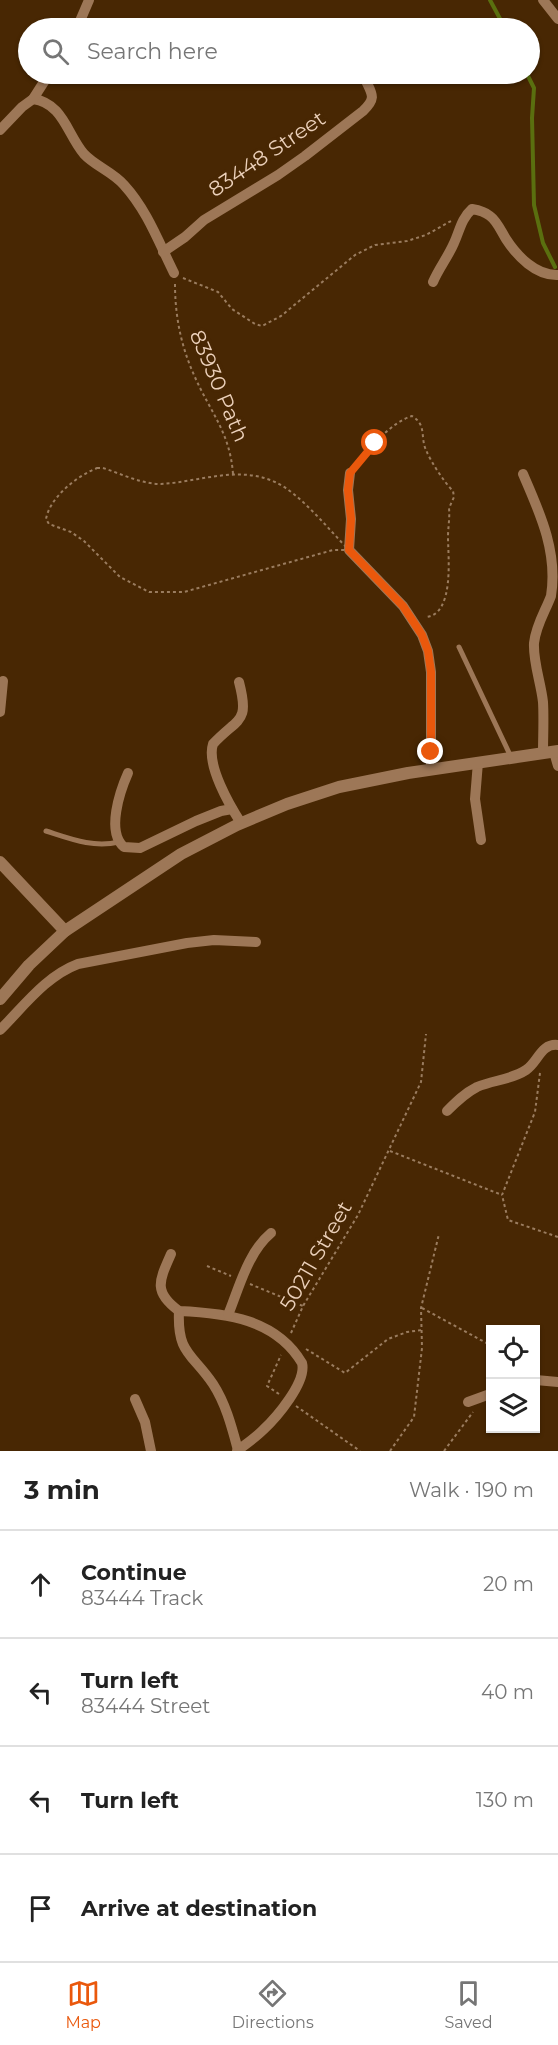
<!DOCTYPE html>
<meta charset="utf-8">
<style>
:root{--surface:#fff;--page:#f6f6f6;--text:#222;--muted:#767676;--line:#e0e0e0;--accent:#ea580c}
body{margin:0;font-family:Montserrat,sans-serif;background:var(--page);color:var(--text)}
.controls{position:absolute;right:18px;bottom:18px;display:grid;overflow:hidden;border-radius:0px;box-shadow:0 2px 4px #0004}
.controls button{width:54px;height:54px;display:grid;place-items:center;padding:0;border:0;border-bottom:2px solid var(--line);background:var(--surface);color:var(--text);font:30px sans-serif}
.stop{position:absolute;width:18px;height:18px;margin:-14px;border:4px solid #ea580c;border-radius:50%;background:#fff}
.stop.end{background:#ea580c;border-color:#fff;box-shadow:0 2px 6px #0008}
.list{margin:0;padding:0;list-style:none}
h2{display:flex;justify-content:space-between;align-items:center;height:78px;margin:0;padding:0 24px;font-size:26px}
h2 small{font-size:20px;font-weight:400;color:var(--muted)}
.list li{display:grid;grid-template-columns:39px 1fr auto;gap:18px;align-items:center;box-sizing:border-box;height:108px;padding:0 24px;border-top:2px solid var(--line)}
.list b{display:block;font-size:22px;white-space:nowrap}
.list p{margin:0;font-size:20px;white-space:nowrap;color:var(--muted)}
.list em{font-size:20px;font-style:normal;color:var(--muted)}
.icon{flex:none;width:33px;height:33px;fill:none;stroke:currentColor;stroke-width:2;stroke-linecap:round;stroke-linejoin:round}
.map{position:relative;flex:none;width:558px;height:1451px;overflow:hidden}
.search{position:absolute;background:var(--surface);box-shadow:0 2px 4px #0004;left:18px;right:18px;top:18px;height:66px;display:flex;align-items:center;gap:15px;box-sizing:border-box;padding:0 21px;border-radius:33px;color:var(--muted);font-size:22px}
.sheet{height:510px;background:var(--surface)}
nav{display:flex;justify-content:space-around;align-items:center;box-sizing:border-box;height:84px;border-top:2px solid var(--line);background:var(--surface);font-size:16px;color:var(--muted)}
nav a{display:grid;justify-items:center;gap:3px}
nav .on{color:var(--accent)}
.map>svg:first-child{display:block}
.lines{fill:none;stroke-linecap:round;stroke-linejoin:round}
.stream{stroke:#5a6f0f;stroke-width:4}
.path{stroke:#9a7c5f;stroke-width:2;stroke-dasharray:3 3;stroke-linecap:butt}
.service{stroke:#9d7757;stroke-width:5}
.minor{stroke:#9d7757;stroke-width:10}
.tertiary{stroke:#9d7757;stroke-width:12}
.route{stroke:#ea580c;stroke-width:8}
.labels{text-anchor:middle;stroke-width:6;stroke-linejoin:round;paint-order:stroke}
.street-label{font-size:21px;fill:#ebd0ba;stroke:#482703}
</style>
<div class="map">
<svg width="558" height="1451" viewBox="0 0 558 1451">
<rect width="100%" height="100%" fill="#482703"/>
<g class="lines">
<!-- stream -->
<g class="stream">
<path d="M490,0L505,28"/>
<path d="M527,74L534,88L532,118L534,205L543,243L555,267"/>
</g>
<!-- path -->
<g class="path">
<path d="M183,278L218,292L232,309L255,324L262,326L281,316L355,255L375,245L407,241L426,235L451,221"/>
<path d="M175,284C175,316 181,346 194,375C210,412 230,432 233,474"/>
<path d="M357,464C370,447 392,422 412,416C427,425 420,437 426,450C431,462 444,482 453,491L454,497L449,508C450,518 448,527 448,537C448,556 455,616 425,617"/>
<path d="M97,468H103C122,474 141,484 161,484C199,482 238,465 275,482C300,493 329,530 349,550H333L184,592H149L120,577L84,541L71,532L49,524L46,519C50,497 77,476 97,468Z"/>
<path d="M540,1073L535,1112L502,1195L508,1220L558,1237"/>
<path d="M390,1151L502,1195"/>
<path d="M207,1266L231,1276"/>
<path d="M250,1284L303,1306"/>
<path d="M422,1308L490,1345"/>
<path d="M291,1333L303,1306L358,1215L421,1082L426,1034"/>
<path d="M306,1349L345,1373L388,1339L407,1332L422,1330"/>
<path d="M279,1394L267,1386L281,1355"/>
<path d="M296,1406L360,1451"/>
<path d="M390,1451L414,1417L422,1348L421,1308L439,1234"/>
<path d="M444,1451L473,1412"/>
</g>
<!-- service -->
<g class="service">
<path d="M459,647L511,757"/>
<path d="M46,831C71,839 93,848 119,842"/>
</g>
<!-- minor -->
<g class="minor">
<path d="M543,0L558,19"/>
<path d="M77,28L89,0"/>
<path d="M33,99C63,103 67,134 84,154C95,166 113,172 124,185C147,210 159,243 174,273"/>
<path d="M0,130L22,107L33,99L49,74"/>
<path d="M163,252L185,237L204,220L278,175L305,156L363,111C377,98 372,94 365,79"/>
<path d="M433,282C439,268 448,257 454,243C460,230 461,219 472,209C478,210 484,211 490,216C497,221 501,231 506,239C517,256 536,276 558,275"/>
<path d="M350,473L348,490L351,519L349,550L403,606L422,635L428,651L431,672V769"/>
<path d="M523,474C540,513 558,552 551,596C545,612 536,625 534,643C533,662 541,683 543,702C544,719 543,736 543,753"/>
<path d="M239,682C250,724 238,717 213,744C206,765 230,806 241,823"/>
<path d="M0,712L3,681"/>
<path d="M554,752L558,766"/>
<path d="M478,762L475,799L481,840"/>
<path d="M128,773C120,791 106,832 124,847L140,848L196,821L221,811L232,809"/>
<path d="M0,1030C24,1006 46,976 78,964L187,943L214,940L256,942"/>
<path d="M447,1111C456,1102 465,1093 477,1087C493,1080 511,1080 526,1070C538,1062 541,1043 558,1045"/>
<path d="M171,1254C159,1281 153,1292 179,1311C226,1313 276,1319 302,1363C307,1382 276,1418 263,1430C255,1438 246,1444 237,1451"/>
<path d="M179,1311C177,1354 192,1353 213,1384C226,1404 232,1428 238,1450"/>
<path d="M228,1315C239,1288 248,1252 271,1233"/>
<path d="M536,1380L558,1382"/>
<path d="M135,1399L145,1422L151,1451"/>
<path d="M468,1402L490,1394"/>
</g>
<!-- tertiary -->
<g class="tertiary">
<path d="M0,862L65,931"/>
<path d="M0,999L29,965L65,931L181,854L237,825L287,804L339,787L408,773L558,751"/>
</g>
</g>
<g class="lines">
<!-- route -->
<path class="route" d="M375,443L350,473L348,490L351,519L349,550L403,606L422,635L428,651L431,672V752"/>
</g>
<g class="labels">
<!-- street labels -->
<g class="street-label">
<text transform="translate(267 154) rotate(-34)" y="7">83448 Street</text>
<text transform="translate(219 386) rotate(67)" y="7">83930 Path</text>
<text transform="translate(316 1256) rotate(-60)" y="7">50211 Street</text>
</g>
</g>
</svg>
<div class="controls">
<button><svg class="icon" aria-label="locate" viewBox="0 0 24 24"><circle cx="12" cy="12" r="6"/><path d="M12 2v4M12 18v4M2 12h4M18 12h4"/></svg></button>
<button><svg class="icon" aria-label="layers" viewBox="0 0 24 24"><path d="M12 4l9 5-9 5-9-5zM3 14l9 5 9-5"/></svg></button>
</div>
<div class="stop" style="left:375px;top:443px"></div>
<div class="stop end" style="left:431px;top:752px"></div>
<div class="search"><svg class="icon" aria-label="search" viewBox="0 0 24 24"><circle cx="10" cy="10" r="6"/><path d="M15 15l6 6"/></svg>Search here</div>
</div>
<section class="sheet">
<h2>3 min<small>Walk · 190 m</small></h2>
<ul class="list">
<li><svg class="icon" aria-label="ahead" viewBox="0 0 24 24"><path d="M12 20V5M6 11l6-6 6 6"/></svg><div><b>Continue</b><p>83444 Track</p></div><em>20 m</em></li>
<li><svg class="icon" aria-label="left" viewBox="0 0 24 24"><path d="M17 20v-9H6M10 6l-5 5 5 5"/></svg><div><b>Turn left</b><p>83444 Street</p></div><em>40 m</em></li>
<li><svg class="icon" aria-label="left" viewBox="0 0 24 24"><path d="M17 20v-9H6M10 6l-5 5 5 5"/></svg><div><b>Turn left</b></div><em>130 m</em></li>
<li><svg class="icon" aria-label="arrive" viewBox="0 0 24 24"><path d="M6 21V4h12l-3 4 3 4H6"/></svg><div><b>Arrive at destination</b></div></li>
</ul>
</section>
<nav>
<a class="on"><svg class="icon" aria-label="map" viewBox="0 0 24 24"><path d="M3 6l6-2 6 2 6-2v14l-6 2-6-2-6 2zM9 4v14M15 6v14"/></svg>Map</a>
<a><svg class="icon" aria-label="directions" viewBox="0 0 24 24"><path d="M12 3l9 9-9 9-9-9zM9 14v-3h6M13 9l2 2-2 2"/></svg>Directions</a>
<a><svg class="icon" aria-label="saved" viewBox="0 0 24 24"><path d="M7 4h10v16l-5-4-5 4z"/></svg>Saved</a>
</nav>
